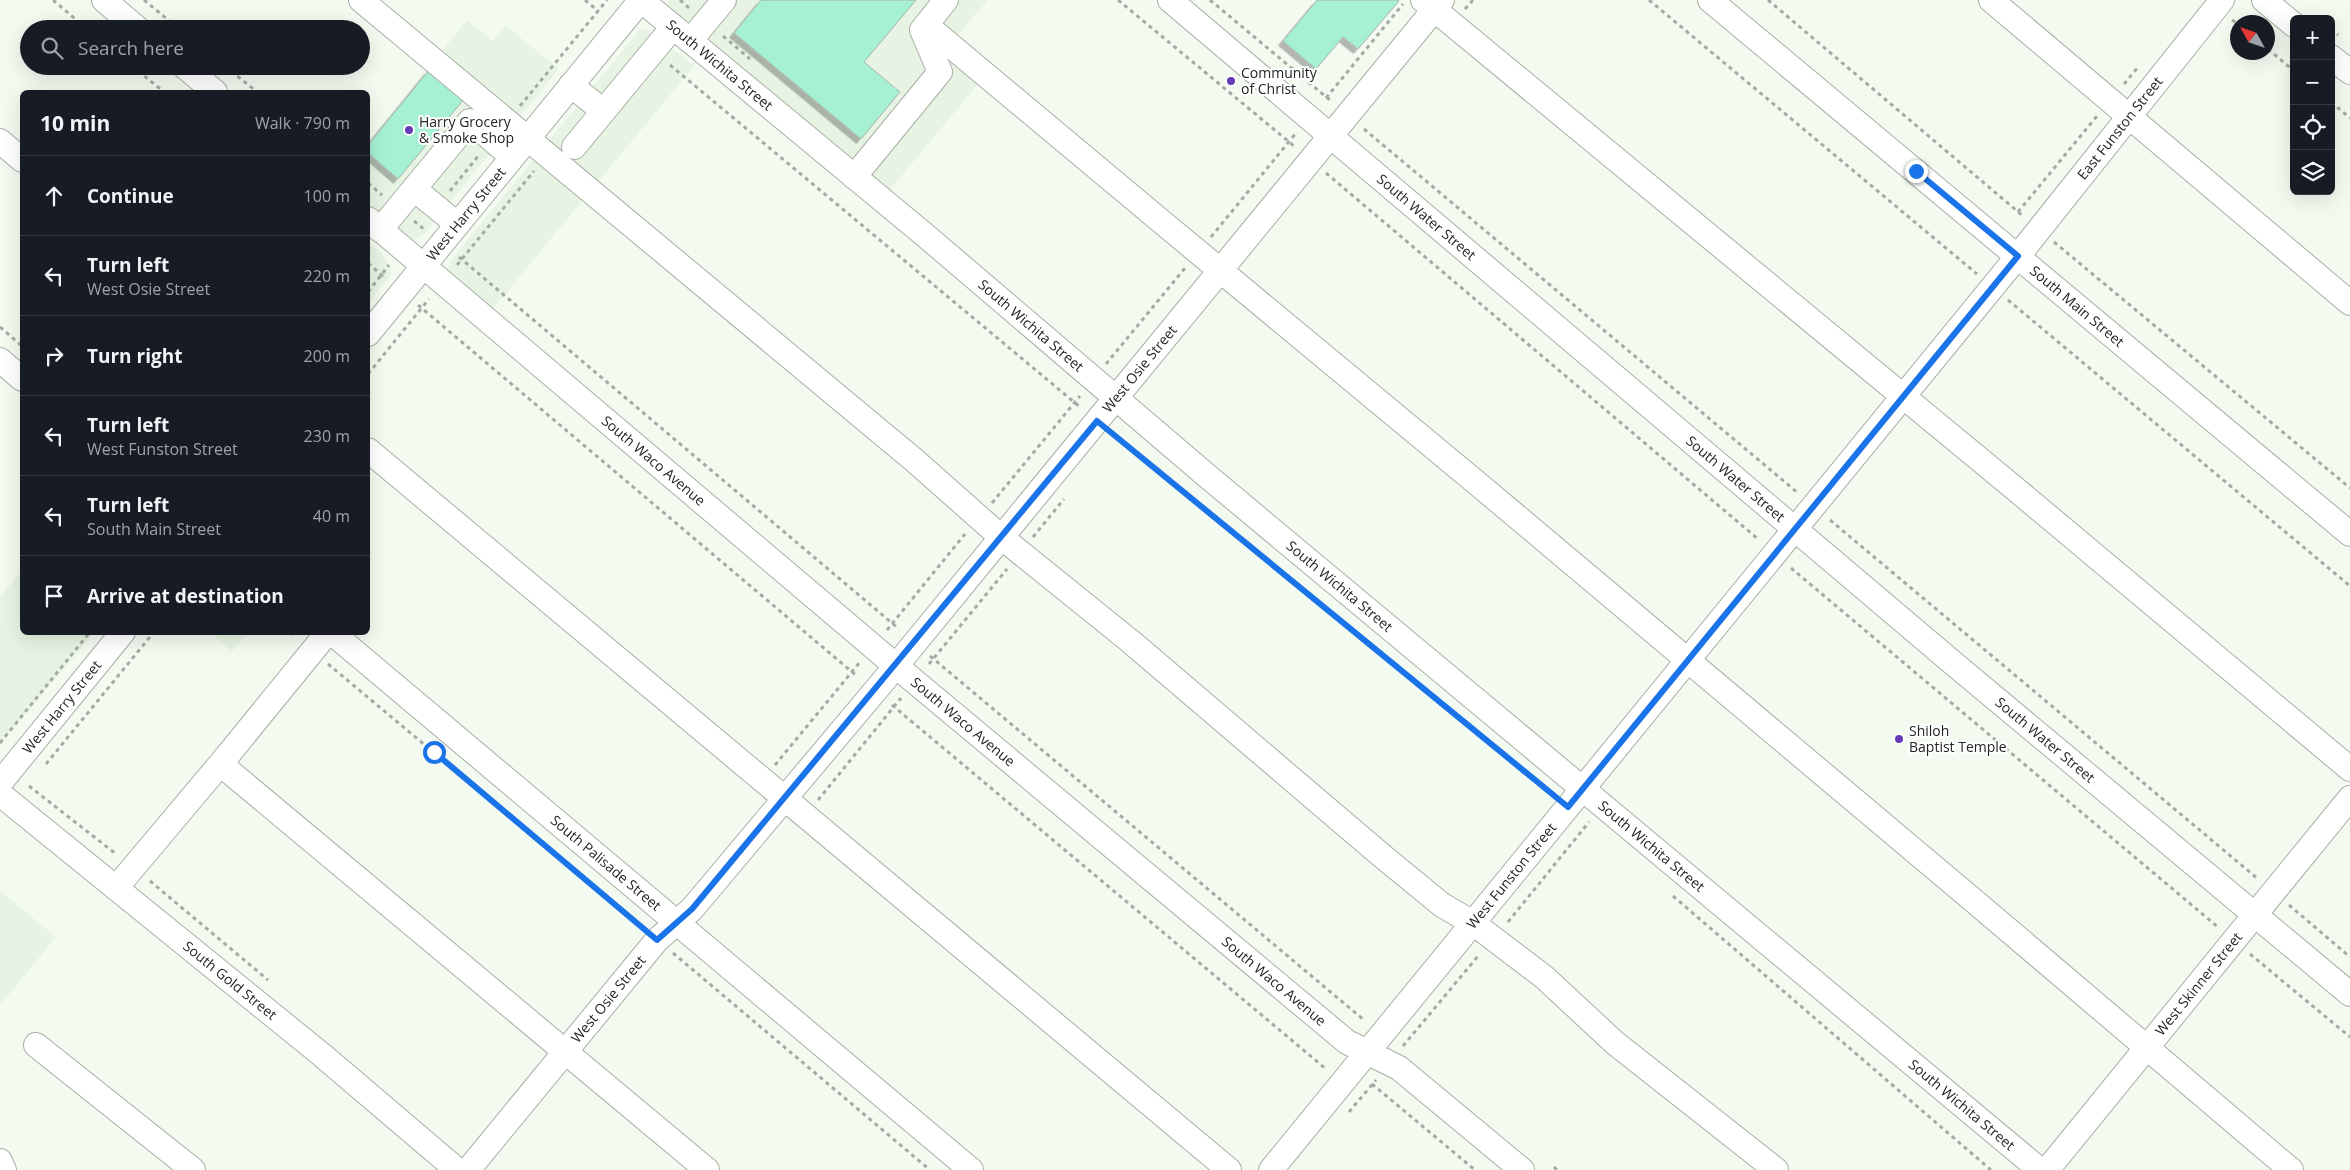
<!DOCTYPE html>
<meta charset="utf-8">
<style>
:root{--surface:#171b24;--page:#242831;--text:#f1f3f6;--muted:#9ea1a6;--line:#363941}
body{margin:0;font-family:"Open Sans",sans-serif;background:var(--page);color:var(--text)}
.controls{position:absolute;right:15px;top:15px;display:grid;overflow:hidden;border-radius:8px;box-shadow:0 5px 20px #0002}
.controls button{width:45px;height:45px;display:grid;place-items:center;padding:0;border:0;border-bottom:1px solid var(--line);background:var(--surface);color:var(--text);font:25px sans-serif}
.compass{position:absolute;left:2230px;top:15px;width:45px;height:45px;border-radius:50%;background:var(--surface);box-shadow:0 5px 20px #0002;rotate:310deg}
.stop{position:absolute;width:15px;height:15px;margin:-11px;border:4px solid #1a73e8;border-radius:50%;background:#fff}
.stop.end{background:#1a73e8;border-color:#fff;box-shadow:0 1px 5px #0008}
.list{margin:0;padding:0;list-style:none}
h2{display:flex;justify-content:space-between;align-items:center;height:65px;margin:0;padding:0 20px;font-size:21px}
h2 small{font-size:16px;font-weight:400;color:var(--muted)}
.list li{display:grid;grid-template-columns:32px 1fr auto;gap:15px;align-items:center;box-sizing:border-box;height:80px;padding:0 20px;border-top:1px solid var(--line)}
.list b{display:block;font-size:19px;white-space:nowrap}
.list p{margin:0;font-size:16px;white-space:nowrap;color:var(--muted)}
.list em{font-size:16px;font-style:normal;color:var(--muted)}
.icon{flex:none;width:28px;height:28px;fill:none;stroke:currentColor;stroke-width:2;stroke-linecap:round;stroke-linejoin:round}
.map{position:relative;flex:none;width:2350px;height:1170px;overflow:hidden}
.search{position:absolute;background:var(--surface);box-shadow:0 5px 20px #0002;left:20px;top:20px;width:350px;height:55px;display:flex;align-items:center;gap:12px;box-sizing:border-box;padding:0 18px;border-radius:28px;color:var(--muted);font-size:19px}
.panel{position:absolute;background:var(--surface);box-shadow:0 5px 20px #0002;left:20px;top:90px;width:350px;height:545px;border-radius:8px}
.map>svg:first-child{display:block}
.built{fill:#e7f4e3}
.building{fill:#a6f0d4;stroke:#a8b4af;filter:url(#shadow)}
.lines{fill:none;stroke-linecap:round;stroke-linejoin:round}
.minor-casing{stroke:#a8afa6;stroke-width:26}
.path{stroke:#a5aba3;stroke-width:3;stroke-dasharray:4 4;stroke-linecap:butt}
.minor{stroke:#fff;stroke-width:24}
.route{stroke:#1a73e8;stroke-width:6}
.poi-dot{fill:#663bb3;stroke:#fff;stroke-width:2}
.labels{text-anchor:middle;stroke-width:4;stroke-linejoin:round;paint-order:stroke}
.street-label{font-size:14px;fill:#222521;stroke:#fff}
.poi-label{font-size:14px;fill:#222521;stroke:#fff;text-anchor:start}
</style>
<div class="map">
<svg width="2350" height="1170" viewBox="0 0 2350 1170">
<defs>
<filter id="shadow"><feDropShadow dx="-4.5" dy="4.5" stdDeviation="0" flood-color="#0004"/></filter>
</defs>
<rect width="100%" height="100%" fill="#f3faf0"/>
<!-- built -->
<g class="built">
<path d="M668,0H988L956,37L979,83L888,192L670,11Z"/>
<path d="M467,20L493,41L506,26L559,69L425,233L417,239L409,240L368,210V142Z"/>
<path d="M647,29L694,66L490,312L451,278L448,268L452,259L639,31Z"/>
<path d="M368,242L384,256L390,267L391,275L368,303Z"/>
<path d="M22,570V632L94,633L0,744V597Z"/>
<path d="M211,633H247L232,651Z"/>
<path d="M0,891L56,937L0,1005Z"/>
</g>
<!-- building -->
<g class="building">
<path d="M761,0H916L864,62L900,92L861,139L734,33Z"/>
<path d="M1317,0H1397L1399,1L1358,49L1343,37L1316,69L1283,41Z"/>
<path d="M429,70L464,99L398,179L368,153V145Z"/>
</g>
<g class="lines">
<defs>
<g id="minor">
<path d="M104,0L138,29"/>
<path d="M361,0L914,460L1001,537L1130,641L1381,855L1442,905L1473,923L1544,977L1615,1043L1776,1170"/>
<path id="s1" d="M641,0L926,236L1206,475L2040,1170"/>
<path id="s2" d="M1170,0L1953,663L2350,994"/>
<path d="M1423,0L2013,487L2350,769"/>
<path id="s3" d="M1710,0L2350,534"/>
<path d="M1991,0L2350,303"/>
<path d="M2264,0L2294,25"/>
<path d="M926,25C1111,181 1298,334 1484,489C1754,714 2023,942 2291,1170"/>
<path d="M690,41L724,0"/>
<path d="M2331,57L2350,72"/>
<path d="M184,66L215,92"/>
<path d="M571,85L603,111"/>
<path d="M0,141L22,160"/>
<path d="M574,147L673,27"/>
<path d="M854,177L940,72L922,30L946,0"/>
<path d="M414,189L457,224"/>
<path id="s4" d="M368,219L896,666L1347,1042L1399,1068L1522,1170"/>
<path d="M380,230L470,121L512,157"/>
<path id="s5" d="M368,334L641,0"/>
<path d="M0,360L22,379"/>
<path d="M368,450L1229,1170"/>
<path d="M328,632L227,756L224,767L707,1170"/>
<path id="s6" d="M331,632L971,1170"/>
<path id="s7" d="M0,783L123,632"/>
<path id="s8" d="M0,794L322,1055L457,1170"/>
<path d="M116,888L227,756"/>
<path d="M36,1045L193,1170"/>
<path d="M0,1161L4,1170"/>
<path id="s9" d="M468,1170L657,940L692,909L896,666L1442,0"/>
<path id="s10" d="M1271,1170L2018,256L2222,0"/>
<path id="s11" d="M2047,1170L2350,798"/>
</g>
</defs>
<!-- minor casing -->
<use href="#minor" class="minor-casing"/>
<!-- path -->
<g class="path">
<path d="M53,0L87,29"/>
<path d="M144,0L179,29"/>
<path d="M585,0L598,11"/>
<path d="M680,0L689,8"/>
<path d="M1118,0L1294,146"/>
<path d="M1210,0L1331,101"/>
<path d="M1649,0L1977,274"/>
<path d="M1768,0L2023,216"/>
<path d="M1465,9L1473,0"/>
<path d="M2232,20L2238,24"/>
<path d="M2331,29L2338,35"/>
<path d="M723,36L750,59"/>
<path d="M2268,49L2294,71"/>
<path d="M670,65L1080,407"/>
<path d="M132,66L164,92"/>
<path d="M225,66L257,92"/>
<path d="M2124,84L2139,66"/>
<path d="M1326,98L1403,4"/>
<path d="M2331,102L2350,118"/>
<path d="M520,106L607,0"/>
<path d="M1364,129L1798,493"/>
<path d="M1326,173L1758,539"/>
<path d="M368,183L382,195"/>
<path d="M450,191L479,155"/>
<path d="M2018,212L2097,116"/>
<path d="M414,221L425,230"/>
<path d="M1211,237L1296,133"/>
<path d="M2054,242L2350,488"/>
<path d="M459,257L899,629"/>
<path d="M368,263L386,279"/>
<path d="M457,265L534,171"/>
<path d="M368,292L389,265"/>
<path d="M2008,300L2350,586"/>
<path d="M418,305L858,677"/>
<path d="M0,327L22,346"/>
<path d="M1106,364L1185,268"/>
<path d="M368,374L429,299"/>
<path d="M1114,435L1478,733"/>
<path d="M992,503L1080,396"/>
<path d="M1830,520L2258,879"/>
<path d="M1033,537L1064,499"/>
<path d="M1791,568L2219,928"/>
<path d="M887,630L965,534"/>
<path d="M290,632L296,637"/>
<path d="M930,656L1364,1020"/>
<path d="M328,664L641,926"/>
<path d="M929,664L1007,569"/>
<path d="M892,705L1326,1069"/>
<path d="M0,743L90,632"/>
<path d="M46,764L154,632"/>
<path d="M775,765L860,662"/>
<path d="M29,786L116,854"/>
<path d="M818,800L901,698"/>
<path d="M150,881L268,980"/>
<path d="M1673,896L1991,1170"/>
<path d="M2289,905L2350,957"/>
<path d="M1508,922L1589,822"/>
<path d="M673,953L930,1170"/>
<path d="M2250,954L2350,1037"/>
<path d="M1403,1046L1479,955"/>
<path d="M1372,1084L1475,1170"/>
<path d="M1349,1112L1376,1080"/>
<path d="M1554,1167L1557,1170"/>
</g>
<!-- minor -->
<use href="#minor" class="minor"/>
</g>
<g class="lines">
<!-- route -->
<path class="route" d="M434,752L657,940L692,909L1097,421L1568,807L2018,256L1916,171"/>
</g>
<!-- markers -->
<g class="poi-dot">
<circle cx="1231" cy="81" r="5"/>
<circle cx="409" cy="130" r="5"/>
<circle cx="1899" cy="739" r="5"/>
</g>
<g class="labels">
<!-- street labels -->
<g class="street-label">
<text dy="5" stroke="none"><textPath href="#s1" startOffset="102">South Wichita Street</textPath></text>
<text dy="5" stroke="none"><textPath href="#s10" startOffset="1344">East Funston Street</textPath></text>
<text dy="5" stroke="none"><textPath href="#s5" startOffset="155">West Harry Street</textPath></text>
<text dy="5" stroke="none"><textPath href="#s2" startOffset="336">South Water Street</textPath></text>
<text dy="5" stroke="none"><textPath href="#s3" startOffset="478">South Main Street</textPath></text>
<text dy="5" stroke="none"><textPath href="#s1" startOffset="508">South Wichita Street</textPath></text>
<text dy="5" stroke="none"><textPath href="#s9" startOffset="1046">West Osie Street</textPath></text>
<text dy="5" stroke="none"><textPath href="#s4" startOffset="374">South Waco Avenue</textPath></text>
<text dy="5" stroke="none"><textPath href="#s2" startOffset="741">South Water Street</textPath></text>
<text dy="5" stroke="none"><textPath href="#s1" startOffset="912">South Wichita Street</textPath></text>
<text dy="5" stroke="none"><textPath href="#s7" startOffset="98">West Harry Street</textPath></text>
<text dy="5" stroke="none"><textPath href="#s4" startOffset="779">South Waco Avenue</textPath></text>
<text dy="5" stroke="none"><textPath href="#s2" startOffset="1146">South Water Street</textPath></text>
<text dy="5" stroke="none"><textPath href="#s1" startOffset="1318">South Wichita Street</textPath></text>
<text dy="5" stroke="none"><textPath href="#s6" startOffset="359">South Palisade Street</textPath></text>
<text dy="5" stroke="none"><textPath href="#s10" startOffset="380">West Funston Street</textPath></text>
<text dy="5" stroke="none"><textPath href="#s8" startOffset="296">South Gold Street</textPath></text>
<text dy="5" stroke="none"><textPath href="#s4" startOffset="1184">South Waco Avenue</textPath></text>
<text dy="5" stroke="none"><textPath href="#s11" startOffset="240">West Skinner Street</textPath></text>
<text dy="5" stroke="none"><textPath href="#s9" startOffset="221">West Osie Street</textPath></text>
<text dy="5" stroke="none"><textPath href="#s1" startOffset="1722">South Wichita Street</textPath></text>
</g>
<!-- poi labels -->
<g class="poi-label">
<text x="1241" y="78">Community<tspan x="1241" dy="16">of Christ</tspan></text>
<text x="419" y="127">Harry Grocery<tspan x="419" dy="16">&amp; Smoke Shop</tspan></text>
<text x="1909" y="736">Shiloh<tspan x="1909" dy="16">Baptist Temple</tspan></text>
</g>
</g>
</svg>
<div class="controls">
<button>+</button>
<button>−</button>
<button><svg class="icon" aria-label="locate" viewBox="0 0 24 24"><circle cx="12" cy="12" r="6"/><path d="M12 2v4M12 18v4M2 12h4M18 12h4"/></svg></button>
<button><svg class="icon" aria-label="layers" viewBox="0 0 24 24"><path d="M12 4l9 5-9 5-9-5zM3 14l9 5 9-5"/></svg></button>
</div>
<svg class="compass" viewBox="-18 -18 36 36"><path d="M0-13l5 13h-10z" fill="#e53935"/><path d="M0 13l5-13h-10z" fill="#9ea1a6"/></svg>
<div class="stop" style="left:434px;top:752px"></div>
<div class="stop end" style="left:1916px;top:171px"></div>
<div class="search"><svg class="icon" aria-label="search" viewBox="0 0 24 24"><circle cx="10" cy="10" r="6"/><path d="M15 15l6 6"/></svg>Search here</div>
<section class="panel">
<h2>10 min<small>Walk · 790 m</small></h2>
<ul class="list">
<li><svg class="icon" aria-label="ahead" viewBox="0 0 24 24"><path d="M12 20V5M6 11l6-6 6 6"/></svg><div><b>Continue</b></div><em>100 m</em></li>
<li><svg class="icon" aria-label="left" viewBox="0 0 24 24"><path d="M17 20v-9H6M10 6l-5 5 5 5"/></svg><div><b>Turn left</b><p>West Osie Street</p></div><em>220 m</em></li>
<li><svg class="icon" aria-label="right" viewBox="0 0 24 24"><path d="M7 20v-9h11M14 6l5 5-5 5"/></svg><div><b>Turn right</b></div><em>200 m</em></li>
<li><svg class="icon" aria-label="left" viewBox="0 0 24 24"><path d="M17 20v-9H6M10 6l-5 5 5 5"/></svg><div><b>Turn left</b><p>West Funston Street</p></div><em>230 m</em></li>
<li><svg class="icon" aria-label="left" viewBox="0 0 24 24"><path d="M17 20v-9H6M10 6l-5 5 5 5"/></svg><div><b>Turn left</b><p>South Main Street</p></div><em>40 m</em></li>
<li><svg class="icon" aria-label="arrive" viewBox="0 0 24 24"><path d="M6 21V4h12l-3 4 3 4H6"/></svg><div><b>Arrive at destination</b></div></li>
</ul>
</section>
</div>
